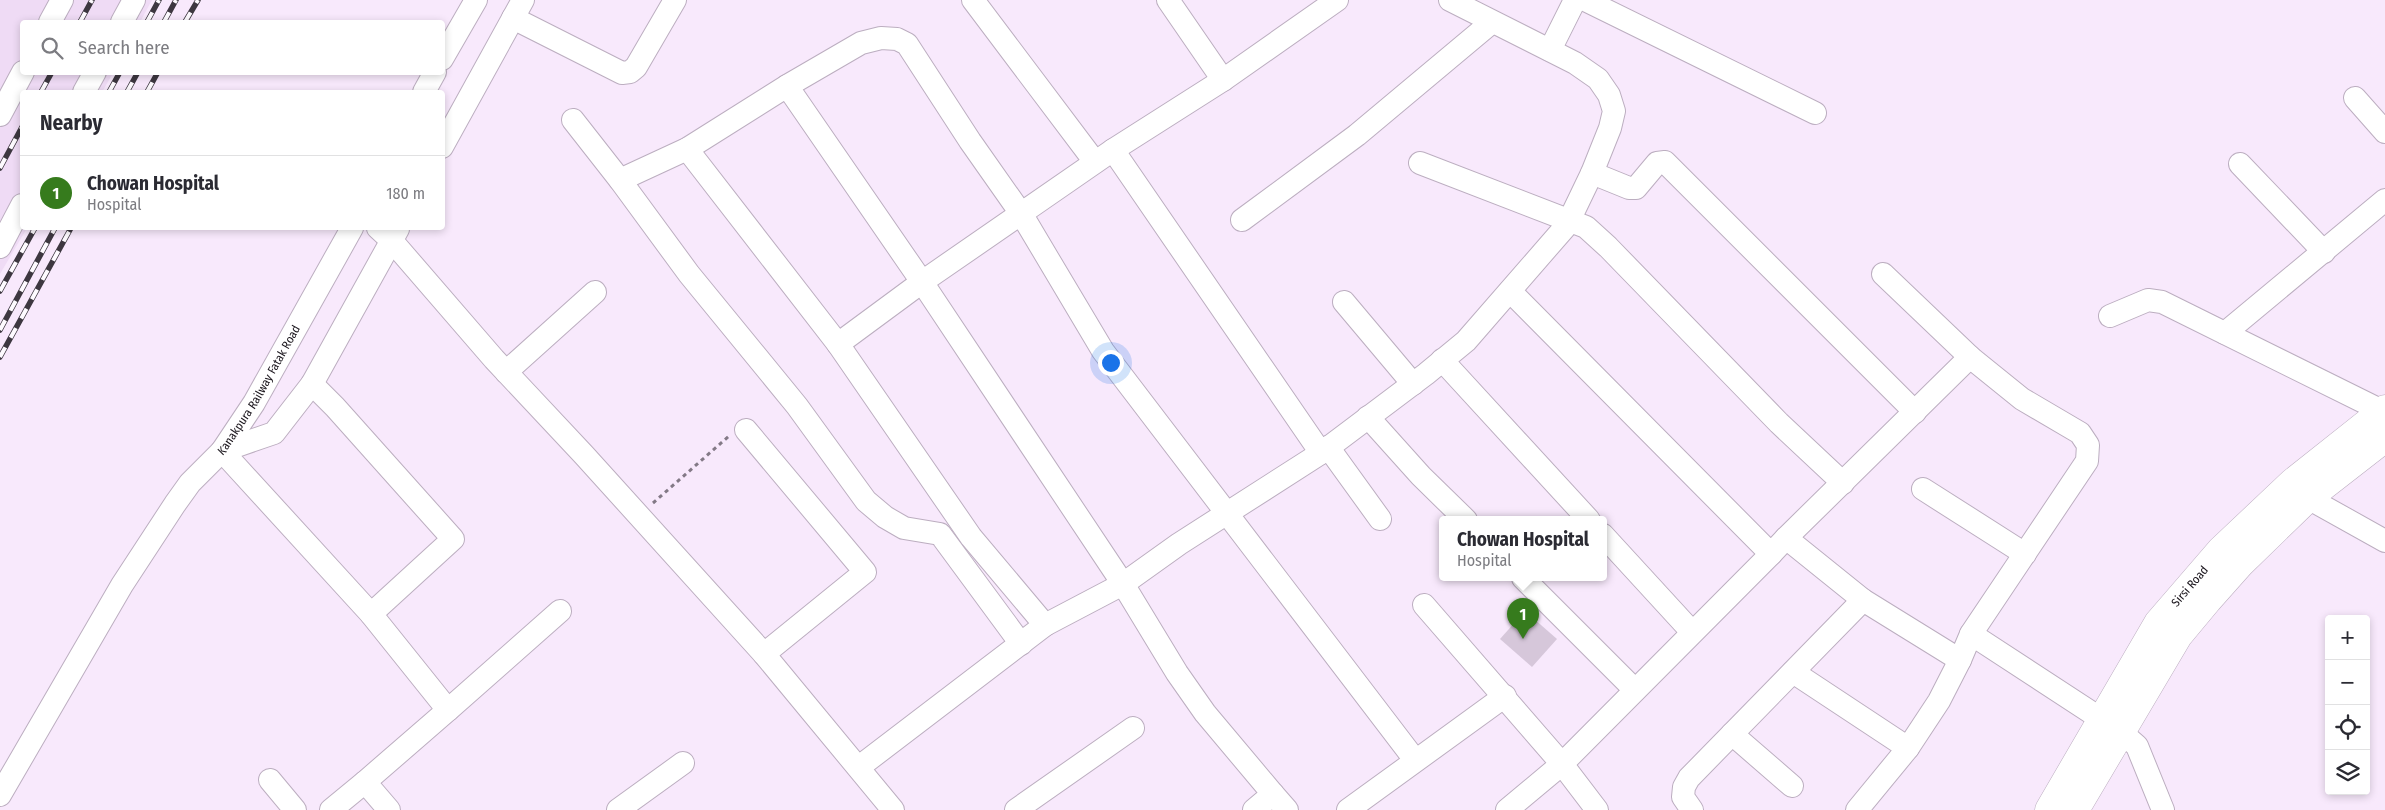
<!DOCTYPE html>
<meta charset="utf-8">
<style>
:root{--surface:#fff;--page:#f2f2f3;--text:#2b2b33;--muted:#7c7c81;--line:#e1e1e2;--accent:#367b1d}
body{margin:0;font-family:"Fira Sans Condensed",sans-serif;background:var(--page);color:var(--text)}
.controls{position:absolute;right:15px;bottom:15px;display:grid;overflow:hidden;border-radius:5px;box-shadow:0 2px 8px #0003}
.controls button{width:45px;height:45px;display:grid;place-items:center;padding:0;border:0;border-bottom:1px solid var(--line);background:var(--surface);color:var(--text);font:25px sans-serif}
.you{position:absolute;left:1110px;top:362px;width:18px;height:18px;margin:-12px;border:4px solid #fff;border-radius:50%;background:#1a73e8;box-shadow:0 0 0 8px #1a73e833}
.badge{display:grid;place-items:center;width:32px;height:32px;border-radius:50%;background:var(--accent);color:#fff;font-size:16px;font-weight:700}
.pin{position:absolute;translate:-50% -41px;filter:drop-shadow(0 1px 2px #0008)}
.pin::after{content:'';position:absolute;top:26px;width:18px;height:15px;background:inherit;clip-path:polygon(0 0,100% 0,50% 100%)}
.popup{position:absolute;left:1439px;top:516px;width:168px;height:65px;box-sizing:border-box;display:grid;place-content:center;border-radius:5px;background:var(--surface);filter:drop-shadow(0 1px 4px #0005);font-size:16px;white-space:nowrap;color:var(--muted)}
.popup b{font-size:19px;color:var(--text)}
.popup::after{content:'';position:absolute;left:50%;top:100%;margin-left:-10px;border:10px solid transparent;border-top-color:var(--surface)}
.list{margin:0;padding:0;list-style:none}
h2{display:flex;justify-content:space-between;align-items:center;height:65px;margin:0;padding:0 20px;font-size:21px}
h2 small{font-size:16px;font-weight:400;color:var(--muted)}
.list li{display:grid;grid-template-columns:32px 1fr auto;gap:15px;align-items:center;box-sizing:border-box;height:75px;padding:0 20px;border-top:1px solid var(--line)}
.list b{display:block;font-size:19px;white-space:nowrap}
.list p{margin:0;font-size:16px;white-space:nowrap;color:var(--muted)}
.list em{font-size:16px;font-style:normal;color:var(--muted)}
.icon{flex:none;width:28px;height:28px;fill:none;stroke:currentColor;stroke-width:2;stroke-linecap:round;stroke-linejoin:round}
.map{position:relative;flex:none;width:2385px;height:810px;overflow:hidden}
.search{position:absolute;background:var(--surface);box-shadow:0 2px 8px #0003;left:20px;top:20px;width:425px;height:55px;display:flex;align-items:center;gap:12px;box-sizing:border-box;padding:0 18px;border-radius:5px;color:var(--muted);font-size:19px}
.panel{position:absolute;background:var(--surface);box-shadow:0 2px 8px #0003;left:20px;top:90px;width:425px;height:140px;border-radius:5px}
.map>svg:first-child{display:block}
.built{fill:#efdbf5}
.building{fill:#d6c7da}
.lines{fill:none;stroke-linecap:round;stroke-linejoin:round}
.minor-casing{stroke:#bcaec0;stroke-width:24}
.major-casing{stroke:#bcaec0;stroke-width:29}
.path{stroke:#837986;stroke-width:3;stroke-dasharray:4 4;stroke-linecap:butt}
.minor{stroke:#fff;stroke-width:22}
.major{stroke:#fff;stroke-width:28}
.rail-casing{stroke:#3d3740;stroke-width:5.5}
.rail{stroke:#fefbff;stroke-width:4;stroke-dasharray:11;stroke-linecap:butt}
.labels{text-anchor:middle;stroke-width:4.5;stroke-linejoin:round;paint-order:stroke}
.street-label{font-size:12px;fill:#19141b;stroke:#fefbff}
</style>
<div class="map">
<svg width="2385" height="810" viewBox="0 0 2385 810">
<rect width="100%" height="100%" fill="#f8e9fc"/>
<!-- built -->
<path class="built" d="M0,0H152L140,22H22V72L113,73L102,92H22V228H27L0,274Z"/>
<!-- building -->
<path class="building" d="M1525,611L1557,639L1532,667L1500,639Z"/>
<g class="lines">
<defs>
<g id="minor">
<path d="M973,0L1095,162"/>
<path d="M1168,0L1223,80"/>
<path d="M1585,0L1815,113"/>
<path d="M513,18L622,73L630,72L636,67L675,0"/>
<path d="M50,22L62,0"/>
<path d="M122,22L134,0"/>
<path d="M1550,50L1575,0"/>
<path d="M442,59L476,0"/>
<path d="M787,86L922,282L1123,584L1177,673L1205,713L1273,794L1254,810"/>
<path d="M84,92L95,72"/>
<path d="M424,92L435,72"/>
<path d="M2355,98L2385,132"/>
<path d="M0,115L23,72"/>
<path d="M573,120L620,180L689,274L797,406L866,501L885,517L904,528L940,534L1021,644"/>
<path d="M442,147L523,0"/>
<path d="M687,149L838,344L971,537L1045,625"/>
<path d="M1113,150L1223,80L1337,0"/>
<path d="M1420,163L1586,227L1608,247L1779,423L1843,483"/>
<path d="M2240,164L2324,252"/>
<path d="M1592,173L1629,188H1636L1657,163L1665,162L1915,412"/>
<path d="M620,180L687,149L787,86L861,43L881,38L897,39L907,44L970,141L1022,215L1103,351L1415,760"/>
<path d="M1242,220L1357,135L1492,22"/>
<path d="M378,228L392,241L494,359L584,455L764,654L893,810"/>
<path d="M0,247L22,205"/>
<path d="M1883,274L1970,357L2022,399L2080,433L2088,445L2087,461L1971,634L2121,732L2137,746L2163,810"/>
<path d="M1510,291L1771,554L1786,538L1863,600L1960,660L1971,634"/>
<path d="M1344,302L1413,384"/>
<path d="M2110,316L2148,300L2162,302L2382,411"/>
<path d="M2225,333L2385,200"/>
<path d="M838,344L922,282L1113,150L1321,453"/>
<path d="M1442,360L1589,520"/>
<path d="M506,372L595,292"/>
<path d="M312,384L335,407L453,539L371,614"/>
<path d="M1368,417L1421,476L1466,520"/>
<path d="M746,430L865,572L764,654"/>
<path d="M1328,447L1380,519"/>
<path d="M222,451L371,614L448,710L365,782L389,810"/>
<path d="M222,451L274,433L312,384L398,229"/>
<path d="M1923,489L2025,554"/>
<path d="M2308,498L2385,541"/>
<path d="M1603,535L1692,632"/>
<path d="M1786,538L1970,357"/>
<path d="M1523,578L1635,690"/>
<path d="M1424,605L1562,764L1771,554"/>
<path d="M1793,672L1908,748"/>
<path d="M448,710L560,611"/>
<path d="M1732,734L1792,786"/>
<path d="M859,767L1045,625L1123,584L1179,544L1321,453L1426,374L1466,341L1567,225L1592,173L1610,128L1614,111L1609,95L1598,79L1575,63L1450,0"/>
<path d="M270,780L295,810"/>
<path d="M1273,794L1287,810"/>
<path id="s1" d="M0,795L122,585L175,504L190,483L222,451L254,403L352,228"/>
<path d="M331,810L365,782"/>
<path d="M618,810L683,763"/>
<path d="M1016,810L1133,728"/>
<path d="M1348,810L1505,696"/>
<path d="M1507,810L1562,764L1597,810"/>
<path d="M1692,810L1683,797L1684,787L1689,778L1863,600"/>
<path d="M1857,810L1908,748L1939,701L1960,660"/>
</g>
<g id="major">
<path id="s2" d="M2049,810L2158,623L2221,550L2293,482L2385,409"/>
<path d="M2075,810L2178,636L2208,600L2240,564L2308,498L2385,438"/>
</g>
</defs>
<!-- minor casing -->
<use href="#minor" class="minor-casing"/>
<!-- major casing -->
<use href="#major" class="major-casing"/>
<!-- path -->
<path class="path" d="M653,503L729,436"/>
<!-- minor -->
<use href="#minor" class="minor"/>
<!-- major -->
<use href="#major" class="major"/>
<defs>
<g id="rail">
<path d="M80,22L92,0"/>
<path d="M147,22L159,0"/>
<path d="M164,22L176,0"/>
<path d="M185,22L198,0"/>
<path d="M41,92L52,72"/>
<path d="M109,92L120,72"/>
<path d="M127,92L138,72"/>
<path d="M147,92L158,72"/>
<path d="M0,168L22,127"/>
<path d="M0,291L35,228"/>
<path d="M0,330L55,228"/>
<path d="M0,357L71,228"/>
</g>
</defs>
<!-- rail casing -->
<use href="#rail" class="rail-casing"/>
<!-- rail -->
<use href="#rail" class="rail"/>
</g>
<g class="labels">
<!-- street labels -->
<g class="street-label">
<text dy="4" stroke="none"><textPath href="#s1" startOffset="482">Kanakpura Railway Fatak Road</textPath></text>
<text dy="4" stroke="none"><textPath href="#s2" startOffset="265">Sirsi Road</textPath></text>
</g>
</g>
</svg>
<div class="controls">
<button>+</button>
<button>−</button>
<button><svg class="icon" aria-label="locate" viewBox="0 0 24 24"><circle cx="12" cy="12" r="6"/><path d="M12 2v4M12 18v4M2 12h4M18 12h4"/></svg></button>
<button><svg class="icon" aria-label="layers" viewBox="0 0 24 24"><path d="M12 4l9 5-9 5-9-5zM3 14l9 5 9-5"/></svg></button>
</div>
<div class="you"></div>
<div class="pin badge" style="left:1523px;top:639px">1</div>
<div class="popup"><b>Chowan Hospital</b>Hospital</div>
<div class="search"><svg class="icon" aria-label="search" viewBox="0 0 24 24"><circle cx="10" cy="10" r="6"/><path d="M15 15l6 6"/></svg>Search here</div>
<section class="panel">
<h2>Nearby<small></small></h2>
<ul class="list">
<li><span class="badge">1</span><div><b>Chowan Hospital</b><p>Hospital</p></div><em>180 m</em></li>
</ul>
</section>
</div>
